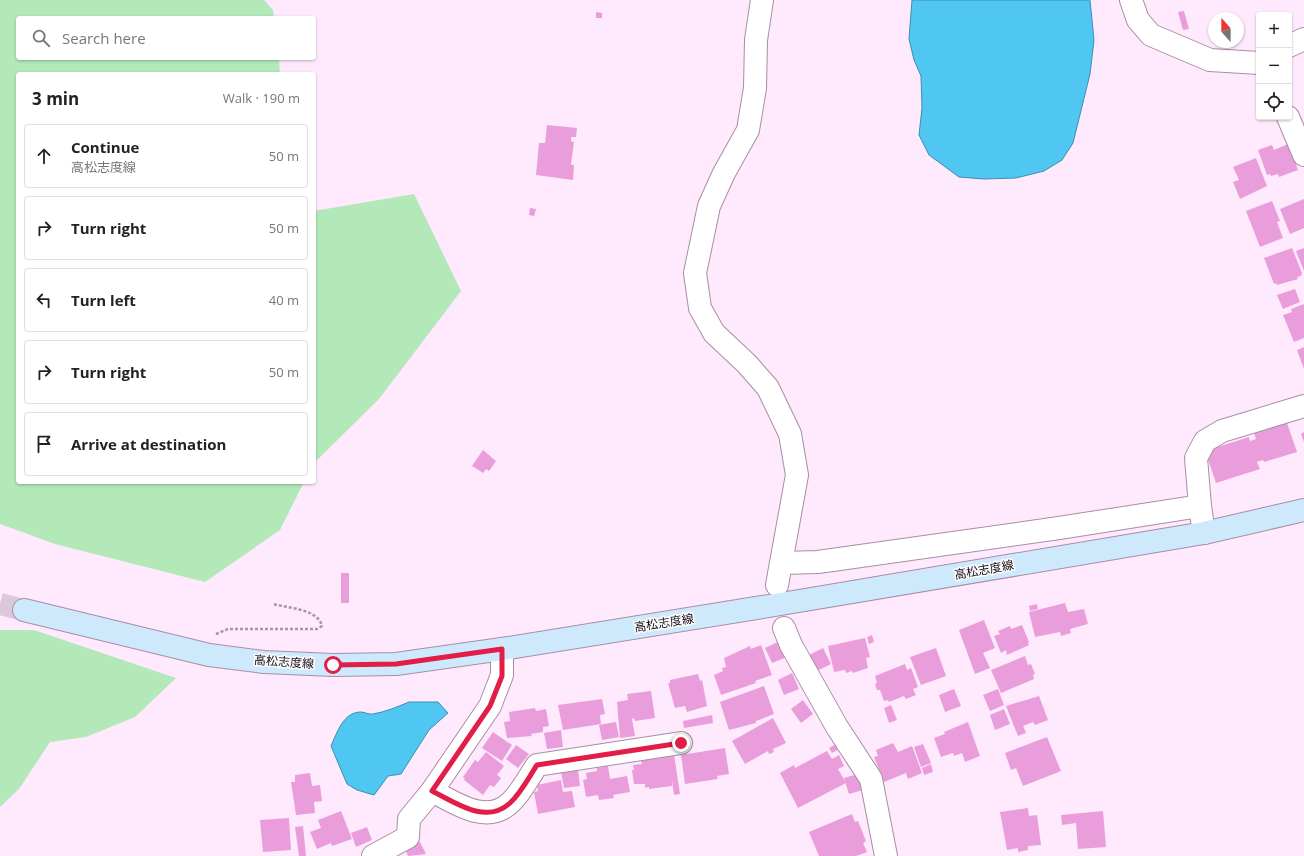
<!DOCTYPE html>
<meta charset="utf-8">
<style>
:root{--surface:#fff;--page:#f2f2f2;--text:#222;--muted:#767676;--line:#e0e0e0}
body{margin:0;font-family:"Open Sans","Noto Sans JP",sans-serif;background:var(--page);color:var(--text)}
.controls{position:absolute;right:12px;top:12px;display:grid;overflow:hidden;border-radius:4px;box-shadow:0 1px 3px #0004}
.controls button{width:36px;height:36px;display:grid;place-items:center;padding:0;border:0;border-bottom:1px solid var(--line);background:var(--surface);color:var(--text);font:20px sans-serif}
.compass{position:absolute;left:1208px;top:12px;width:36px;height:36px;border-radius:50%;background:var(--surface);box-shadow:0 1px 3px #0004;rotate:339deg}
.stop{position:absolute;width:12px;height:12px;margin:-9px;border:3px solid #e11d48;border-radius:50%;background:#fff}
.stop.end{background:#e11d48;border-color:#fff;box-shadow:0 1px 4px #0008}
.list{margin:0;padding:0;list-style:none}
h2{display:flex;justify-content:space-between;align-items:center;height:52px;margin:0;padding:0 16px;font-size:17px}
h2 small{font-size:13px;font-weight:400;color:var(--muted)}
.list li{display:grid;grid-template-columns:26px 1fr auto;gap:12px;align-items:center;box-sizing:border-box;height:64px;margin:0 8px 8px;padding:0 8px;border:1px solid var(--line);border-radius:4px}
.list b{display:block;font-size:15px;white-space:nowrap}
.list p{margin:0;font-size:13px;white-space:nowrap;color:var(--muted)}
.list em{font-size:13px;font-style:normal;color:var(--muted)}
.icon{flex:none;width:22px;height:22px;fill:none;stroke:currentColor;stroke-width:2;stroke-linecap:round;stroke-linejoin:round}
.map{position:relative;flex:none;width:1304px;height:856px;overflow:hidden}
.search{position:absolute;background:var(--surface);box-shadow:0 1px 3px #0004;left:16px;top:16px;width:300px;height:44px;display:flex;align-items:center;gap:10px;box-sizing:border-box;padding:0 14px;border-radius:4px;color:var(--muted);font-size:15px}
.panel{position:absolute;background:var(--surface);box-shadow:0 1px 3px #0004;left:16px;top:72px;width:300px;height:412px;border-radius:4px}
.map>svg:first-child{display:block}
.green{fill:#b3e8b9}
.water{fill:#50c6f2;stroke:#3e8eaf}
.building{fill:#ea9ddb}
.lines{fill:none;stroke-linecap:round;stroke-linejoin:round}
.secondary-tunnel{stroke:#dbc8da;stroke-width:22;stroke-dasharray:22 11;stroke-linecap:butt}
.minor-casing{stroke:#a78ea6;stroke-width:24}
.secondary-casing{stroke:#a78ea6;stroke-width:24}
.path{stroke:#a696a5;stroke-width:2.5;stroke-dasharray:3 2;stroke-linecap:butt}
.minor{stroke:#fff;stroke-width:22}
.secondary{stroke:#cfe9fc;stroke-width:22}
.route{stroke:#e11d48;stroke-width:5}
.labels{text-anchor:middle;stroke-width:3;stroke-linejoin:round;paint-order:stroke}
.street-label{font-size:12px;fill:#130a13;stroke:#fefefe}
</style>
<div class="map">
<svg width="1304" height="856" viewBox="0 0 1304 856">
<rect width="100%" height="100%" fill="#fee9fd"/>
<!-- green -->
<g class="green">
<path d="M0,0H264L273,10L274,18H18V58H279L280,74H18V482H304L280,530L205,582L55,544L0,524Z"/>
<path d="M414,194L461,291L379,399L314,463V211Z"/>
<path d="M0,630H34L176,678L135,717L86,737L50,742L19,789L0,807Z"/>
</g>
<!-- water -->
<g class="water">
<path d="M912,0H1090L1094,40L1090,74L1073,143L1062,160L1044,171L1016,178L984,179L959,177L929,155L919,135L922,108L921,76L914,60L909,39Z"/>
<path d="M409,702H438L448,713L429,730L401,774L388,776L374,795L357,790L347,784L331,746C337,733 343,712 361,712C365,712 369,715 373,714C385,712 397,707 409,702Z"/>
</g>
<!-- building -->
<g class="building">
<path d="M1184,11L1189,29L1183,30L1178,12Z"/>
<path d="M596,12L602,13V18H596Z"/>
<path d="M547,125L577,128L576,137H571V141L574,142L571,165H574L573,180L536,175L539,143H545Z"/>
<path d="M1288,144L1298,170L1279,177L1278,174L1271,176L1270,174L1267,175L1258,150L1272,145L1274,150Z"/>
<path d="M1256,158L1267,186L1240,199L1233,182L1239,180L1233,167Z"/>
<path d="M1304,199V228L1290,234L1280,209Z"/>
<path d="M1272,201L1280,221L1277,222L1283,238L1260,247L1246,211Z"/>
<path d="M530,208L536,209L534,216L529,215Z"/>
<path d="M1292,248L1302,273L1301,276L1297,277L1298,279L1277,285L1276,283L1274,284L1264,258Z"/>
<path d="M1304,248V271L1296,251Z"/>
<path d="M1295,289L1300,302L1283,309L1277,295Z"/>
<path d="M1304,304V338L1294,342L1283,315L1292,312L1291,309Z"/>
<path d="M1304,347V369L1297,350Z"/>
<path d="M1287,423L1297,452L1264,462L1263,460L1257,462L1260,469L1216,483L1205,451L1249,437L1250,441L1256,439L1254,433Z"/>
<path d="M1304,432V442L1301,434Z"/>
<path d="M483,450L496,461L489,471L486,469L483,473L472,466Z"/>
<rect x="341" y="573" width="8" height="30"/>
<path d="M1065,603L1068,612L1084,609L1088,624L1070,629L1071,633L1061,636L1060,632L1035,637L1029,612Z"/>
<path d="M1037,604L1038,609L1030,611L1029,606Z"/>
<path d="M984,620L995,648L983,653L990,668L975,674L959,630Z"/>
<path d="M1022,625L1029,642L1028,643L1029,645L1007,655L1006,650L1001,653L994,636L1000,634L998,631L1010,626L1011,629Z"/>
<path d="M872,635L874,642L869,644L867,637Z"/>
<path d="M865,638L870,657L866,658L868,668L853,673L852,671L846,673L845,670L834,672L828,646Z"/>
<path d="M780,641L787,657L772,663L765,648Z"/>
<path d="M761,645L772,675L755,681L756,683L721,695L714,675L723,671L722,668L726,667L724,658L750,646L751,649Z"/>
<path d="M823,648L831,664L817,671L809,655Z"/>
<path d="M936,648L946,676L921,685L910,657Z"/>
<path d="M1025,656L1028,665L1031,664L1035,674L1033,675L1034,679L1001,693L991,670Z"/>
<path d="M905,664L907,670L911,668L918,687L913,689L916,695L906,699L904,696L889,702L888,700L884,701L880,690H877L875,684L877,683L875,676Z"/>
<path d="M792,673L799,689L784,695L778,680Z"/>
<path d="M698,674L700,681L702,680L707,706L687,712L685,706L675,708L668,683H670V680Z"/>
<path d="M764,686L774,714L756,721V723L729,730L720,702Z"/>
<path d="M954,689L961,706L945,712L939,695Z"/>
<path d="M998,689L1004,705L990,711L983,695Z"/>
<path d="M651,691L655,718L635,721L634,718L632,719L635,736L620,738L617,702L628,700L627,694Z"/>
<path d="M1039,696L1048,720L1035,725L1033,722L1023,726L1026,733L1018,736L1006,706Z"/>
<path d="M602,699L605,714L600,715L601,724L563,730L558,705Z"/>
<path d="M803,700L813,714L801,723L791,709Z"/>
<path d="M891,705L897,720L889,723L884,708Z"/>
<path d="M535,708L536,711L546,709L549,726L543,727V732L531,734L532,736L507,738L504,722L510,721L509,712Z"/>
<path d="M1004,709L1010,724L995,730L990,715Z"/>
<path d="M712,715L713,723L684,728L683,721Z"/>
<path d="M773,718L786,743L773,749L774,752L769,754L768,751L745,764L732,741Z"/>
<path d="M616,722L619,737L602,740L599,725Z"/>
<path d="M968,722L980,756L965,762L962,753L954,756L953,753L941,757L934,738L945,734L944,732Z"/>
<path d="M561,730L563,747L547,749L544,733Z"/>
<path d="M493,732L512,745L502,761L482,748Z"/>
<path d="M1047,737L1061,771L1023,786L1016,768L1011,770L1005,753Z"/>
<path d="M893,743L898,752L912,746L922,773L908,779L906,773L884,782L874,757L878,756L876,750Z"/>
<path d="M836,744L839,749L832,753L829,748Z"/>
<path d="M923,744L931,763L921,767L914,747Z"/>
<path d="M516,745L529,754L518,768L506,759Z"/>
<path d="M725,748L729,774L717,776L718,779L685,784L681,755Z"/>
<path d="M827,751L832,759L839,755L844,766L838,769L846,783L798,808L780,773L794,765L795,768Z"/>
<path d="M486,752L504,766L497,775L501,778L494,787L490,785L483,795L464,780L465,779L463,777L475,760L478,762Z"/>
<path d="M674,754L680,794L674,795L672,780V786L649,789V787L645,788V784H634L632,770H634L633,765L642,764L641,761Z"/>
<path d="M931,764L933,772L924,775L922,768Z"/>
<path d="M608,766L610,779L627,776L630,792L613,795L614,798L599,800L598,795L586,797L583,780L587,779L586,773L597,771V768Z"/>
<path d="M578,769L580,786L564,788L561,772Z"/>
<path d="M310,773L312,786L320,785L322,801L314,802L315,813L296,815L291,782H295V775Z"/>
<path d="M858,774L863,790L849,794L844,778Z"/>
<path d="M561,780L563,792L572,791L575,807L538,814L534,792L538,791L537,785Z"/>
<path d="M1028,808L1029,816L1037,815L1041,845L1028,846V850L1018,852V848L1007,850L1000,812Z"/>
<path d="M341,811L352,839L332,846L331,843L317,849L310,832L321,828L318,820Z"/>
<path d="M1103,811L1106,847L1078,849L1076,823L1062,825L1061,815Z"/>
<path d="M852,814L855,822L858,821L866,841L863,843L867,852L856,856H819L809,832Z"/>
<path d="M289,818L291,850L263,852L260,820Z"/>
<path d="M303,826L306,856H299L295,827Z"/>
<path d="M367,827L372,840L356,847L351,833Z"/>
<path d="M420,842L426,854L408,856L405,848Z"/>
</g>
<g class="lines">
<!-- secondary-tunnel -->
<path class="secondary-tunnel" d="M0,604L24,610"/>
<defs>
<g id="minor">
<path d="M762,0L756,40L755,88L748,130L724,173L709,206L695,273L700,308L714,333L747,364L768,388L790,434L797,475L777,585"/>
<path d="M1131,0L1138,20L1151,35L1210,60L1259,63"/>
<path d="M1289,46L1304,39"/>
<path d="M1288,117L1304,155"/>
<path d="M1200,506L1196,458L1205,441L1222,431L1304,406"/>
<path d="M782,563L818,562L1059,528L1200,506L1204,533"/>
<path d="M784,628L791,645L837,727L871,779L886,856"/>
<path d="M432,791C456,803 486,825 510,803C521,793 529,777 537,765L681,743"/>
<path d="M373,856L408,837L409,819L432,791L490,706L502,675V649"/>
</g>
<path id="secondary" d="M24,610L209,655L264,662L333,665L396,664L502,649L781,604L1204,533L1304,510"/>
</defs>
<!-- minor casing -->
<use href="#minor" class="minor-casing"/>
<!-- secondary casing -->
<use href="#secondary" class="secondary-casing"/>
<!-- path -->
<path class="path" d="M216,634L228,629H317L322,626C318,609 288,608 273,604"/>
<!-- minor -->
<use href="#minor" class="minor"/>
<!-- secondary -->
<use href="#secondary" class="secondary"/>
</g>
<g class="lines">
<!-- route -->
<path class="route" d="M333,665L396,664L502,649V676L490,706L432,791C456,803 486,825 510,803C521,793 529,777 537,765L681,743"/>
</g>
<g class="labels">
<!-- street labels -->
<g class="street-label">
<text transform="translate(984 570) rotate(-10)" y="4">高松志度線</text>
<text transform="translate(664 623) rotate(-9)" y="4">高松志度線</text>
<text transform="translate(284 662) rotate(4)" y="4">高松志度線</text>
</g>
</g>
</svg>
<div class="controls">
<button>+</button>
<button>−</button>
<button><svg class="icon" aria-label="locate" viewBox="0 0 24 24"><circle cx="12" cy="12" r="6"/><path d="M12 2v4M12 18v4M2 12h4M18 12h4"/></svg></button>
</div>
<svg class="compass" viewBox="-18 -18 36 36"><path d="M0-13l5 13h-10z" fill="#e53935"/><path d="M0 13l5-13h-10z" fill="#767676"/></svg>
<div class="stop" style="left:333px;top:665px"></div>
<div class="stop end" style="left:681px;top:743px"></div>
<div class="search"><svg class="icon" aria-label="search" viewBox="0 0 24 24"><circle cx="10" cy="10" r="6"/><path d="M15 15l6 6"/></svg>Search here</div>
<section class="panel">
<h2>3 min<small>Walk · 190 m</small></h2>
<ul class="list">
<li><svg class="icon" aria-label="ahead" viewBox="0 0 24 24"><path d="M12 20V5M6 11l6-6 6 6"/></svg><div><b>Continue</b><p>高松志度線</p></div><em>50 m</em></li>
<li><svg class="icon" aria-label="right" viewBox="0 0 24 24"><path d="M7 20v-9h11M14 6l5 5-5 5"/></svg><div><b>Turn right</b></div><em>50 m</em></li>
<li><svg class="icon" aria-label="left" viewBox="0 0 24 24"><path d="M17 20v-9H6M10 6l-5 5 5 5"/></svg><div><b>Turn left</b></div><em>40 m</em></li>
<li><svg class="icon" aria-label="right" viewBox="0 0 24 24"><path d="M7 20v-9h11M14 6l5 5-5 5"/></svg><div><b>Turn right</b></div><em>50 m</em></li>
<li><svg class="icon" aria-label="arrive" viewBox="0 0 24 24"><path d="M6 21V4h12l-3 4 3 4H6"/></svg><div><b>Arrive at destination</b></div></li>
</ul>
</section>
</div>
